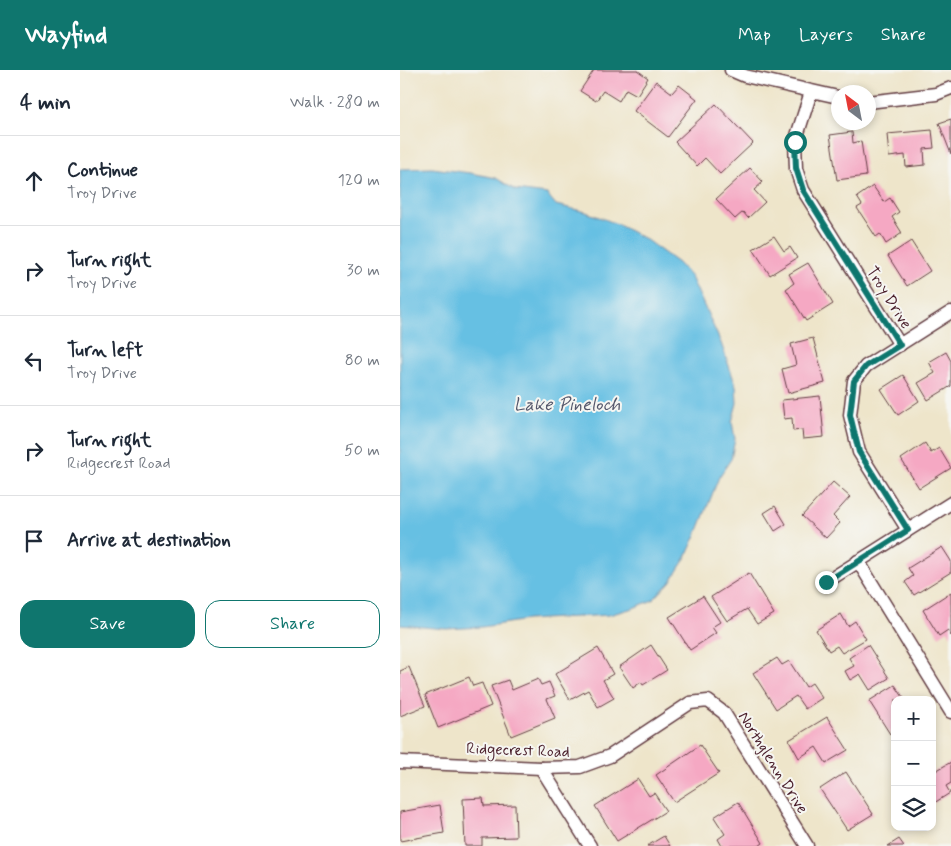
<!DOCTYPE html>
<meta charset="utf-8">
<style>
:root{--surface:#fff;--page:#f2f2f3;--text:#1f2937;--muted:#747a83;--line:#e0e1e3;--accent:#0f766e}
body{margin:0;font-family:Mynerve,sans-serif;background:var(--page);color:var(--text)}
.controls{position:absolute;right:15px;bottom:15px;display:grid;overflow:hidden;border-radius:10px;box-shadow:0 2px 8px #0003}
.controls button{width:45px;height:45px;display:grid;place-items:center;padding:0;border:0;border-bottom:1px solid var(--line);background:var(--surface);color:var(--text);font:25px sans-serif}
.compass{position:absolute;left:431px;top:15px;width:45px;height:45px;border-radius:50%;background:var(--surface);box-shadow:0 2px 8px #0003;rotate:328deg}
.stop{position:absolute;width:15px;height:15px;margin:-11px;border:4px solid #0f766e;border-radius:50%;background:#fff}
.stop.end{background:#0f766e;border-color:#fff;box-shadow:0 1px 5px #0008}
.list{margin:0;padding:0;list-style:none}
h2{display:flex;justify-content:space-between;align-items:center;height:65px;margin:0;padding:0 20px;font-size:21px}
h2 small{font-size:16px;font-weight:400;color:var(--muted)}
.list li{display:grid;grid-template-columns:32px 1fr auto;gap:15px;align-items:center;box-sizing:border-box;height:90px;padding:0 20px;border-top:1px solid var(--line)}
.list b{display:block;font-size:19px;white-space:nowrap}
.list p{margin:0;font-size:16px;white-space:nowrap;color:var(--muted)}
.list em{font-size:16px;font-style:normal;color:var(--muted)}
.actions{display:flex;gap:10px;padding:15px 20px}
.actions a{flex:1;padding:11px 0;border:1px solid var(--accent);border-radius:15px;text-align:center;font-size:18px;color:var(--accent)}
.actions .main{background:var(--accent);color:#fff}
.icon{flex:none;width:28px;height:28px;fill:none;stroke:currentColor;stroke-width:2;stroke-linecap:round;stroke-linejoin:round}
.map{position:relative;flex:none;width:551px;height:776px;overflow:hidden}
header{display:flex;align-items:center;gap:30px;box-sizing:border-box;height:70px;padding:0 25px;background:var(--accent);color:#fff}
header strong{font-size:24px}
nav{display:flex;gap:28px;margin-inline-start:auto;font-size:18px}
main{display:flex}
aside{flex:1;background:var(--surface)}
.map>svg:first-child{display:block}
.water{fill:#66c0e3;stroke:#587087}
.building{fill:#f5a8c3}
.lines{fill:none;stroke-linecap:round;stroke-linejoin:round}
.minor-casing{stroke:#633d43;stroke-width:15}
.minor{stroke:#fff;stroke-width:12}
.route{stroke:#0f766e;stroke-width:6}
.labels{text-anchor:middle;stroke-width:4;stroke-linejoin:round;paint-order:stroke}
.street-label{font-size:16px;fill:#4a1f2b;stroke:#f6f6f2}
.water-label{font-size:18px;font-style:italic;fill:#54576b;stroke:#f6f6f2}
</style>
<header>
<strong>Wayfind</strong>
<nav><a>Map</a><a>Layers</a><a>Share</a></nav>
</header>
<main>
<aside>
<h2>4 min<small>Walk · 280 m</small></h2>
<ul class="list">
<li><svg class="icon" aria-label="ahead" viewBox="0 0 24 24"><path d="M12 20V5M6 11l6-6 6 6"/></svg><div><b>Continue</b><p>Troy Drive</p></div><em>120 m</em></li>
<li><svg class="icon" aria-label="right" viewBox="0 0 24 24"><path d="M7 20v-9h11M14 6l5 5-5 5"/></svg><div><b>Turn right</b><p>Troy Drive</p></div><em>30 m</em></li>
<li><svg class="icon" aria-label="left" viewBox="0 0 24 24"><path d="M17 20v-9H6M10 6l-5 5 5 5"/></svg><div><b>Turn left</b><p>Troy Drive</p></div><em>80 m</em></li>
<li><svg class="icon" aria-label="right" viewBox="0 0 24 24"><path d="M7 20v-9h11M14 6l5 5-5 5"/></svg><div><b>Turn right</b><p>Ridgecrest Road</p></div><em>50 m</em></li>
<li><svg class="icon" aria-label="arrive" viewBox="0 0 24 24"><path d="M6 21V4h12l-3 4 3 4H6"/></svg><div><b>Arrive at destination</b></div></li>
</ul>
<div class="actions"><a class="main">Save</a><a>Share</a></div>
</aside>
<div class="map">
<svg width="551" height="776" viewBox="0 0 551 776">
<rect width="100%" height="100%" fill="#f6f6f2"/>
<filter id="ink" filterUnits="userSpaceOnUse"><feTurbulence type="fractalNoise" baseFrequency=".02" numOctaves="2"/><feDisplacementMap in="SourceGraphic" scale="10" xChannelSelector="R" yChannelSelector="G"/><feConvolveMatrix kernelMatrix="1 2 1 2 8 2 1 2 1" color-interpolation-filters="sRGB"/></filter>
<filter id="wash" filterUnits="userSpaceOnUse"><feTurbulence type="fractalNoise" baseFrequency=".0096" numOctaves="4" result="noise"/><feDisplacementMap in="SourceGraphic" scale="20" xChannelSelector="R" yChannelSelector="G"/><feGaussianBlur stdDeviation="1.12" result="paint"/><feColorMatrix in="noise" values="0 0 0 0 0 0 0 0 0 0 0 0 0 0 0 0 0 1.4 0 .05"/><feComposite in="paint" operator="in"/></filter>
<g filter="url(#wash)">
<rect width="100%" height="100%" fill="#eee5ca"/>
<!-- water -->
<path class="water" d="M32,98L70,103L96,108L115,120L147,124L156,135L186,142L217,154L245,169L278,193L291,207L321,273L336,316L337,333L332,352L335,369L331,389L319,407L297,463L286,487L271,511L253,530L233,538L209,545L127,550L82,557L46,559L0,555V99Z"/>
<g id="blocks">
<!-- building -->
<g class="building">
<path d="M194,0H237L248,8L237,25L226,19L219,31L203,21L196,31L180,21Z"/>
<path d="M256,11L272,23L279,15L297,29L268,67L234,41Z"/>
<path d="M316,34L353,73L320,104L305,88L297,96L275,72Z"/>
<path d="M551,49V84L539,53Z"/>
<path d="M532,60L534,78L524,79L525,95L506,97L505,85L489,87L487,64Z"/>
<path d="M452,62L453,73L461,71L466,106L437,110L430,65Z"/>
<path d="M350,98L363,112L354,120L365,132L348,148L343,142L335,149L316,129Z"/>
<path d="M473,116L484,132L490,128L499,142L492,147L502,163L486,174L480,164L476,167L457,138L462,135L457,127Z"/>
<path d="M374,166L384,181L390,177L397,188L370,205L353,179Z"/>
<path d="M511,171L530,201L507,216L488,186Z"/>
<path d="M408,193L433,234L406,251L386,219L394,213L389,204Z"/>
<path d="M413,268L425,313L388,323L382,299L396,295L391,274Z"/>
<path d="M546,282L551,291V316L528,330L518,313L535,303L529,292Z"/>
<path d="M503,305L519,331L498,345L481,319Z"/>
<path d="M420,326L424,367L403,369L402,360L393,361L392,348L384,349L382,330Z"/>
<path d="M525,373L531,383L539,378L551,398L519,418L501,389Z"/>
<path d="M433,412L450,427L433,446L440,453L426,468L402,446Z"/>
<path d="M375,436L386,454L375,461L364,443Z"/>
<path d="M542,477L551,491V502L514,525L505,512L513,506L508,498Z"/>
<path d="M349,503L374,544L357,554L347,539L327,551L311,527Z"/>
<path d="M551,522V566L548,560L539,566L523,540Z"/>
<path d="M303,526L320,552L312,557L316,563L290,580L269,547Z"/>
<path d="M441,544L448,556L455,551L466,569L442,583L437,576L429,581L416,560Z"/>
<path d="M251,575L267,600L243,615L241,612L233,618L219,597Z"/>
<path d="M468,575L489,608L470,620L460,604L450,610L445,601L454,596L449,588Z"/>
<path d="M198,578L213,604L203,610L214,628L198,637L188,620L170,630L155,604Z"/>
<path d="M377,588L382,595L389,591L406,617L412,613L422,628L405,639L396,626L376,639L353,603Z"/>
<path d="M9,597L25,636L0,646V601Z"/>
<path d="M69,607L73,616L82,613L91,636L38,658L25,625Z"/>
<path d="M138,609L141,615L149,612L155,626L147,629L155,648L111,666L91,616L108,610L112,620Z"/>
<path d="M495,615L505,630H495V661L490,664L469,631Z"/>
<path d="M427,647L448,680L426,693L416,677L399,688L389,670Z"/>
<path d="M300,675L319,703L274,732L256,705Z"/>
<path d="M551,692V713L546,716L550,723L534,733L532,730V703Z"/>
<path d="M446,702L473,744L447,760L420,719Z"/>
<path d="M238,709L249,726L254,723L266,741L217,771L195,736Z"/>
<path d="M83,728L84,736L115,735L116,767L82,768V776H65L63,729Z"/>
<path d="M338,732L363,773L359,776H322L318,769L325,764L314,747Z"/>
<path d="M40,735L44,763L0,771V742Z"/>
<path d="M264,766L270,776H247Z"/>
<path d="M499,769L504,776H488Z"/>
</g>
</g>
</g>
<g filter="url(#ink)">
<use href="#blocks" fill-opacity="0" stroke="#633d43" stroke-width="1"/>
<g class="lines">
<defs>
<g id="minor">
<path d="M331,0L345,6L438,27"/>
<path d="M411,22L395,72L396,99L403,120L500,275"/>
<path d="M468,32L536,24L551,18"/>
<path d="M508,460L459,382L450,345L454,311L466,296L551,242"/>
<path d="M458,491L551,642"/>
<path d="M426,512L551,433"/>
<path d="M0,692L141,698L180,697L210,686L290,633L308,631L324,643L407,776"/>
<path d="M141,698L190,776"/>
</g>
</defs>
<!-- minor casing -->
<use href="#minor" class="minor-casing"/>
<!-- minor -->
<use href="#minor" class="minor"/>
</g>
</g>
<g class="lines" filter="url(#ink)">
<!-- route -->
<path class="route" d="M395,72L396,98L403,120L500,275L466,296L454,311L450,345L459,382L508,460L426,512"/>
</g>
<g class="labels">
<!-- street labels -->
<g class="street-label">
<text transform="translate(490 227) rotate(58)" y="6">Troy Drive</text>
<text transform="translate(118 679) rotate(2)" y="6">Ridgecrest Road</text>
<text transform="translate(374 692) rotate(58)" y="6">Northglenn Drive</text>
</g>
<!-- water labels -->
<g class="water-label">
<text x="167" y="340">Lake Pineloch</text>
</g>
</g>
</svg>
<div class="controls">
<button>+</button>
<button>−</button>
<button><svg class="icon" aria-label="layers" viewBox="0 0 24 24"><path d="M12 4l9 5-9 5-9-5zM3 14l9 5 9-5"/></svg></button>
</div>
<svg class="compass" viewBox="-18 -18 36 36"><path d="M0-13l5 13h-10z" fill="#e53935"/><path d="M0 13l5-13h-10z" fill="#747a83"/></svg>
<div class="stop" style="left:395px;top:72px"></div>
<div class="stop end" style="left:426px;top:512px"></div>
</div>
</main>
